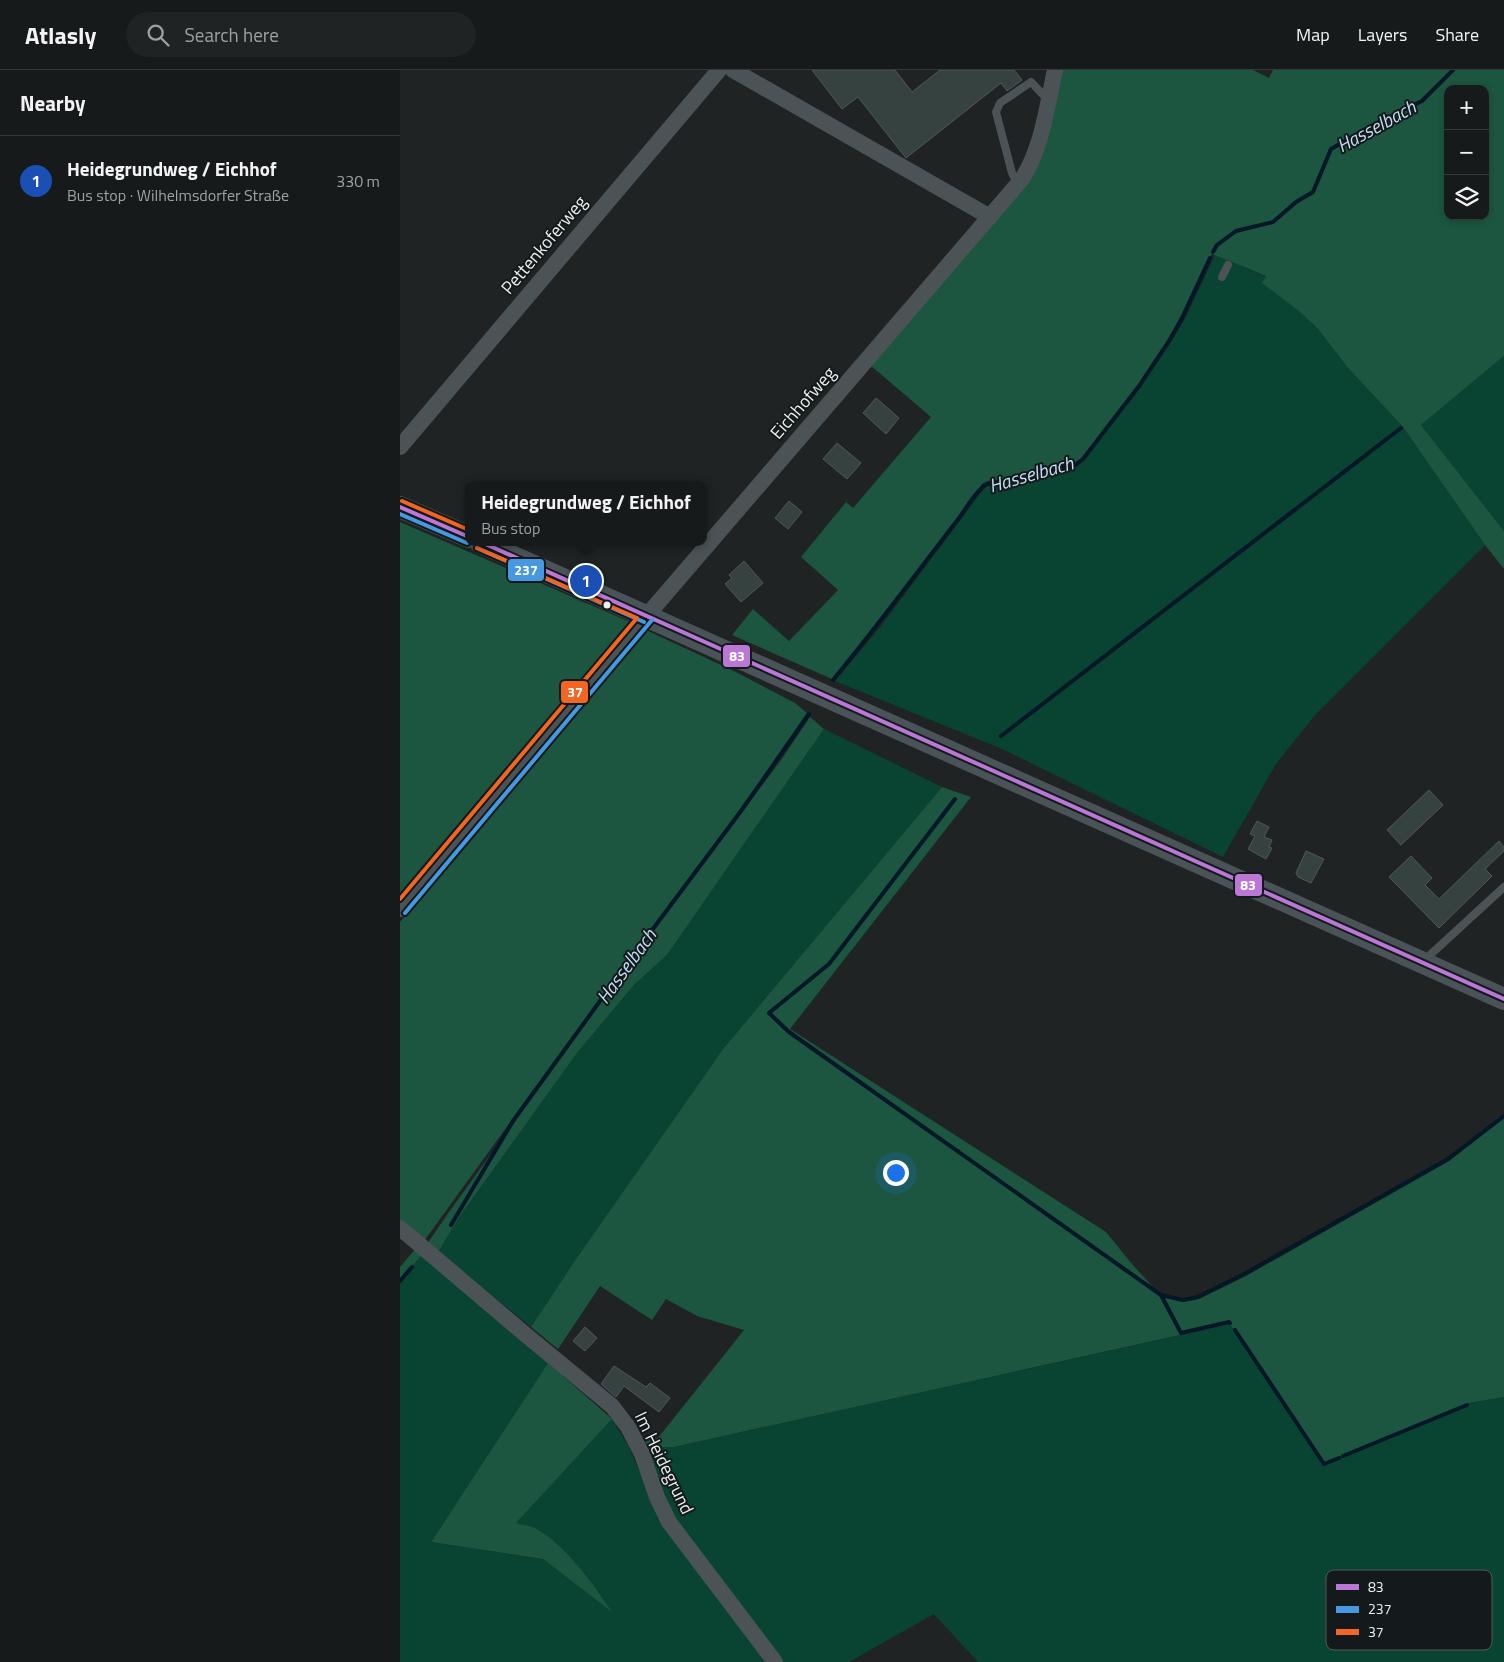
<!DOCTYPE html>
<meta charset="utf-8">
<style>
:root{--surface:#171a1a;--page:#202323;--text:#f1f3f6;--muted:#9ea1a2;--line:#363839;--accent:#a4a8a8}
body{margin:0;font-family:"Titillium Web",sans-serif;background:var(--page);color:var(--text)}
.controls{position:absolute;right:15px;top:15px;display:grid;overflow:hidden;border-radius:10px;box-shadow:0 2px 8px #0003}
.controls button{width:45px;height:45px;display:grid;place-items:center;padding:0;border:0;border-bottom:1px solid var(--line);background:var(--surface);color:var(--text);font:25px sans-serif}
.you{position:absolute;left:495px;top:1102px;width:18px;height:18px;margin:-12px;border:4px solid #fff;border-radius:50%;background:#1a73e8;box-shadow:0 0 0 8px #1a73e833}
.badge{display:grid;place-items:center;width:32px;height:32px;border-radius:50%;background:var(--accent);color:#fff;font-size:16px;font-weight:700}
.pin{position:absolute;translate:-50% -50%;border:2px solid #fff;box-shadow:0 1px 5px #0006}
.popup{position:absolute;left:65px;top:411px;width:242px;height:65px;box-sizing:border-box;display:grid;place-content:center;border-radius:10px;background:var(--surface);filter:drop-shadow(0 1px 4px #0005);font-size:16px;white-space:nowrap;color:var(--muted)}
.popup b{font-size:19px;color:var(--text)}
.popup::after{content:'';position:absolute;left:50%;top:100%;margin-left:-10px;border:10px solid transparent;border-top-color:var(--surface)}
.list{margin:0;padding:0;list-style:none}
h2{display:flex;justify-content:space-between;align-items:center;height:65px;margin:0;padding:0 20px;font-size:21px}
h2 small{font-size:16px;font-weight:400;color:var(--muted)}
.list li{display:grid;grid-template-columns:32px 1fr auto;gap:15px;align-items:center;box-sizing:border-box;height:90px;padding:0 20px;border-top:1px solid var(--line)}
.list b{display:block;font-size:19px;white-space:nowrap}
.list p{margin:0;font-size:16px;white-space:nowrap;color:var(--muted)}
.list em{font-size:16px;font-style:normal;color:var(--muted)}
.icon{flex:none;width:28px;height:28px;fill:none;stroke:currentColor;stroke-width:2;stroke-linecap:round;stroke-linejoin:round}
.map{position:relative;flex:none;width:1104px;height:1592px;overflow:hidden}
header{display:flex;align-items:center;gap:30px;box-sizing:border-box;height:70px;padding:0 25px;background:var(--surface);border-bottom:1px solid var(--line)}
header strong{font-size:24px}
nav{display:flex;gap:28px;margin-inline-start:auto;font-size:18px}
.search{width:350px;height:45px;background:var(--page);display:flex;align-items:center;gap:12px;box-sizing:border-box;padding:0 18px;border-radius:28px;color:var(--muted);font-size:19px}
main{display:flex}
aside{flex:1;background:var(--surface)}
.map>svg:first-child{display:block}
.green{fill:#094331}
.forest{fill:#1c5540;fill-rule:evenodd}
.lines{fill:none;stroke-linecap:round;stroke-linejoin:round}
.stream{stroke:#031727;stroke-width:4}
.building{fill:#354240;stroke:#535756}
.lane{stroke:#4b5356;stroke-width:8}
.street{stroke:#4b5356;stroke-width:16}
.secondary{stroke:#4a5458;stroke-width:22}
.bus-1-casing{stroke:#141a1b;stroke-width:8}
.bus-2-casing{stroke:#141a1b;stroke-width:8}
.bus-3-casing{stroke:#141a1b;stroke-width:8}
.bus-1{stroke:#ba77d6;stroke-width:4}
.bus-2{stroke:#4699e1;stroke-width:4}
.bus-3{stroke:#f26522;stroke-width:4}
.bus-dot{fill:#ebefef;stroke:#141a1b;stroke-width:2}
.labels{text-anchor:middle;stroke-width:4;stroke-linejoin:round;paint-order:stroke}
.street-label{font-size:18px;fill:#ebefef;stroke:#141a1b}
.water-label{font-size:19px;font-style:italic;fill:#c2dff5;stroke:#141a1b}
.key{fill:#141a1b;stroke:#545a5b;stroke-width:1}
.key-label{font-size:14px;fill:#ebefef}
.line-badge{stroke:#141a1b;stroke-width:2}
.badge-label{font-size:14px;text-anchor:middle;font-weight:bold;fill:#fff}
</style>
<header>
<strong>Atlasly</strong>
<div class="search"><svg class="icon" aria-label="search" viewBox="0 0 24 24"><circle cx="10" cy="10" r="6"/><path d="M15 15l6 6"/></svg>Search here</div>
<nav><a>Map</a><a>Layers</a><a>Share</a></nav>
</header>
<main>
<aside>
<h2>Nearby<small></small></h2>
<ul class="list">
<li><span class="badge" style="background:#1a4fb4">1</span><div><b>Heidegrundweg / Eichhof</b><p>Bus stop · Wilhelmsdorfer Straße</p></div><em>330 m</em></li>
</ul>
</aside>
<div class="map">
<svg width="1104" height="1592" viewBox="0 0 1104 1592">
<rect width="100%" height="100%" fill="#1f2323"/>
<!-- green -->
<g class="green">
<path d="M815,185L867,207L863,213L900,242L918,259L948,298L1003,357L1085,475L915,645L876,694L823,787L602,679L435,611L481,556L585,417L642,407L660,399L677,397L684,390L741,317L771,272L785,249Z"/>
<path d="M1104,286V461L1021,355Z"/>
<path d="M424,659L542,717L323,979L178,1186L131,1257L38,1182L60,1146L177,983L234,915L267,885Z"/>
<path d="M23,1184L148,1293L31,1472L143,1489L210,1540L134,1458L115,1453L212,1349L229,1377L259,1449L365,1592H0V1210Z"/>
<path d="M831,1254L924,1393L1069,1333L1104,1327V1592H578L534,1544L449,1592H382L270,1440L248,1377H274Z"/>
</g>
<!-- forest -->
<g class="forest">
<path d="M661,0H853L869,8L873,0H1104V286L1021,355L1104,461V499L1085,475L1003,357L948,298L918,259L900,242L862,213L866,206L812,184L782,248L768,271L754,290L739,315L682,388L674,394L657,396L640,404L587,411L582,414L564,441L515,503L477,554L432,609L332,565L353,539L389,571L438,520L401,487L446,432L453,438L531,347L470,295L629,109ZM1048,19H1085V146H1048Z"/>
<path d="M0,452L230,552L0,825Z"/>
<path d="M246,560L336,602L395,633L407,643L339,741L230,887L24,1171L0,1150V852Z"/>
<path d="M410,647L424,659L267,885L234,915L177,983L60,1146L38,1182L27,1174L49,1142L233,888L381,690Z"/>
<path d="M542,717L571,727L390,959L706,1162L732,1194L761,1226L783,1232L799,1229L846,1206L1049,1091L1104,1048V1327L1069,1333L924,1393L830,1254L274,1377H248L245,1371L258,1368L344,1260L297,1246L266,1229L252,1250L200,1216L158,1279L131,1257L178,1186L323,979Z"/>
<path d="M16,1178L23,1184L0,1210V1197Z"/>
<path d="M148,1293L212,1349L116,1453C122,1455 129,1455 135,1458C165,1474 193,1514 212,1542L143,1489L31,1472Z"/>
</g>
<g class="lines">
<!-- stream -->
<g class="stream">
<path d="M813,182L817,175L836,161L873,152L896,132L913,122L931,79L971,56L1022,31L1053,0"/>
<path d="M433,610C476,558 515,505 556,452C565,441 576,420 587,414L640,405L657,398L675,395L683,389L739,316L769,271L782,248L810,188"/>
<path d="M601,666L1001,358"/>
<path d="M555,729L429,894L369,943L389,962L761,1225L783,1230L798,1227L844,1204L1048,1089L1104,1046"/>
<path d="M51,1155L113,1051L232,887L341,741L409,644"/>
<path d="M0,1211L12,1197"/>
<path d="M761,1225L781,1263L829,1252L830,1253"/>
<path d="M835,1260L924,1394L939,1388"/>
<path d="M943,1386L1067,1335"/>
</g>
</g>
<!-- building -->
<g class="building">
<path d="M412,0H495L512,22L540,0H614L622,10L607,21L601,13L506,88L458,27L442,39Z"/>
<path d="M476,328L499,348L486,364L463,343Z"/>
<path d="M437,373L461,393L447,409L423,389Z"/>
<path d="M389,431L402,442L388,459L375,448Z"/>
<path d="M344,491L363,513L341,532L325,514L332,508L329,505Z"/>
<path d="M1029,720L1043,735L1001,775L987,760Z"/>
<path d="M857,751L869,757L864,767L872,770L869,777L872,778L866,789L848,779L855,766L850,764Z"/>
<path d="M1099,771L1104,777V781L1085,799L1092,806L1039,858L989,807L1011,786L1032,808L1025,815L1039,829Z"/>
<path d="M906,781L924,789L911,813L898,807L896,803Z"/>
<path d="M185,1257L197,1268L185,1281L173,1271Z"/>
<path d="M214,1296L246,1317L250,1313L270,1328L259,1342L224,1316L216,1327L201,1314Z"/>
</g>
<g class="lines">
<!-- lane -->
<g class="lane">
<path d="M622,109L614,107L612,103L596,42L600,33L631,12L648,30"/>
<path d="M822,207L828,195"/>
<path d="M1026,893L1030,885L1104,817"/>
</g>
<!-- street -->
<g class="street">
<path d="M333,0L590,147"/>
<path d="M0,377L319,0"/>
<path d="M0,839L256,535L622,109C642,78 647,36 655,0"/>
<path d="M0,1158L126,1265L212,1336L228,1357L242,1384L257,1427L269,1452L375,1592"/>
</g>
<!-- secondary -->
<g class="secondary">
<path d="M0,437L69,467"/>
<path d="M80,472L1104,929"/>
</g>
<defs>
<g id="bus-1">
<path d="M0,437L69,467"/>
<path d="M81,472L1104,929"/>
</g>
<g id="bus-2">
<path d="M0,444L67,473"/>
<path d="M77,478L244,552"/>
<path d="M5,843L252,550"/>
</g>
<g id="bus-3">
<path d="M2,431L69,460"/>
<path d="M0,829L237,548L77,478"/>
</g>
</defs>
<!-- bus-1 casing -->
<use href="#bus-1" class="bus-1-casing"/>
<!-- bus-2 casing -->
<use href="#bus-2" class="bus-2-casing"/>
<!-- bus-3 casing -->
<use href="#bus-3" class="bus-3-casing"/>
<!-- bus-1 -->
<use href="#bus-1" class="bus-1"/>
<!-- bus-2 -->
<use href="#bus-2" class="bus-2"/>
<!-- bus-3 -->
<use href="#bus-3" class="bus-3"/>
</g>
<!-- markers -->
<circle class="bus-dot" cx="207" cy="535" r="4.5"/>
<g class="labels">
<!-- street labels -->
<g class="street-label">
<text transform="translate(144 175) rotate(-50)" y="6">Pettenkoferweg</text>
<text transform="translate(403 333) rotate(-49)" y="6">Eichhofweg</text>
<text transform="translate(264 1393) rotate(64)" y="6">Im Heidegrund</text>
</g>
<!-- water labels -->
<g class="water-label">
<text transform="translate(976 56) rotate(-29)" y="7">Hasselbach</text>
<text transform="translate(631 404) rotate(-16)" y="7">Hasselbach</text>
<text transform="translate(226 896) rotate(-54)" y="7">Hasselbach</text>
</g>
</g>
<!-- legend -->
<rect x="926" y="1500" width="166" height="80" rx="8" class="key"/>
<rect x="936" y="1514" width="23" height="6" fill="#ba77d6"/>
<rect x="936" y="1536" width="23" height="7" fill="#4699e1"/>
<rect x="936" y="1559" width="23" height="6" fill="#f26522"/>
<g class="key-label">
<text x="968" y="1522">83</text>
<text x="968" y="1544">237</text>
<text x="968" y="1567">37</text>
</g>
<g class="line-badge">
<rect x="107" y="488" width="38" height="24" rx="5" fill="#4699e1"/>
<rect x="322" y="574" width="29" height="24" rx="5" fill="#ba77d6"/>
<rect x="160" y="610" width="29" height="24" rx="5" fill="#f26522"/>
<rect x="834" y="803" width="29" height="24" rx="5" fill="#ba77d6"/>
</g>
<g class="badge-label">
<text x="126" y="505">237</text>
<text x="337" y="591">83</text>
<text x="175" y="627">37</text>
<text x="848" y="820">83</text>
</g>
</svg>
<div class="controls">
<button>+</button>
<button>−</button>
<button><svg class="icon" aria-label="layers" viewBox="0 0 24 24"><path d="M12 4l9 5-9 5-9-5zM3 14l9 5 9-5"/></svg></button>
</div>
<div class="you"></div>
<div class="pin badge" style="left:186px;top:511px;background:#1a4fb4">1</div>
<div class="popup"><b>Heidegrundweg / Eichhof</b>Bus stop</div>
</div>
</main>
